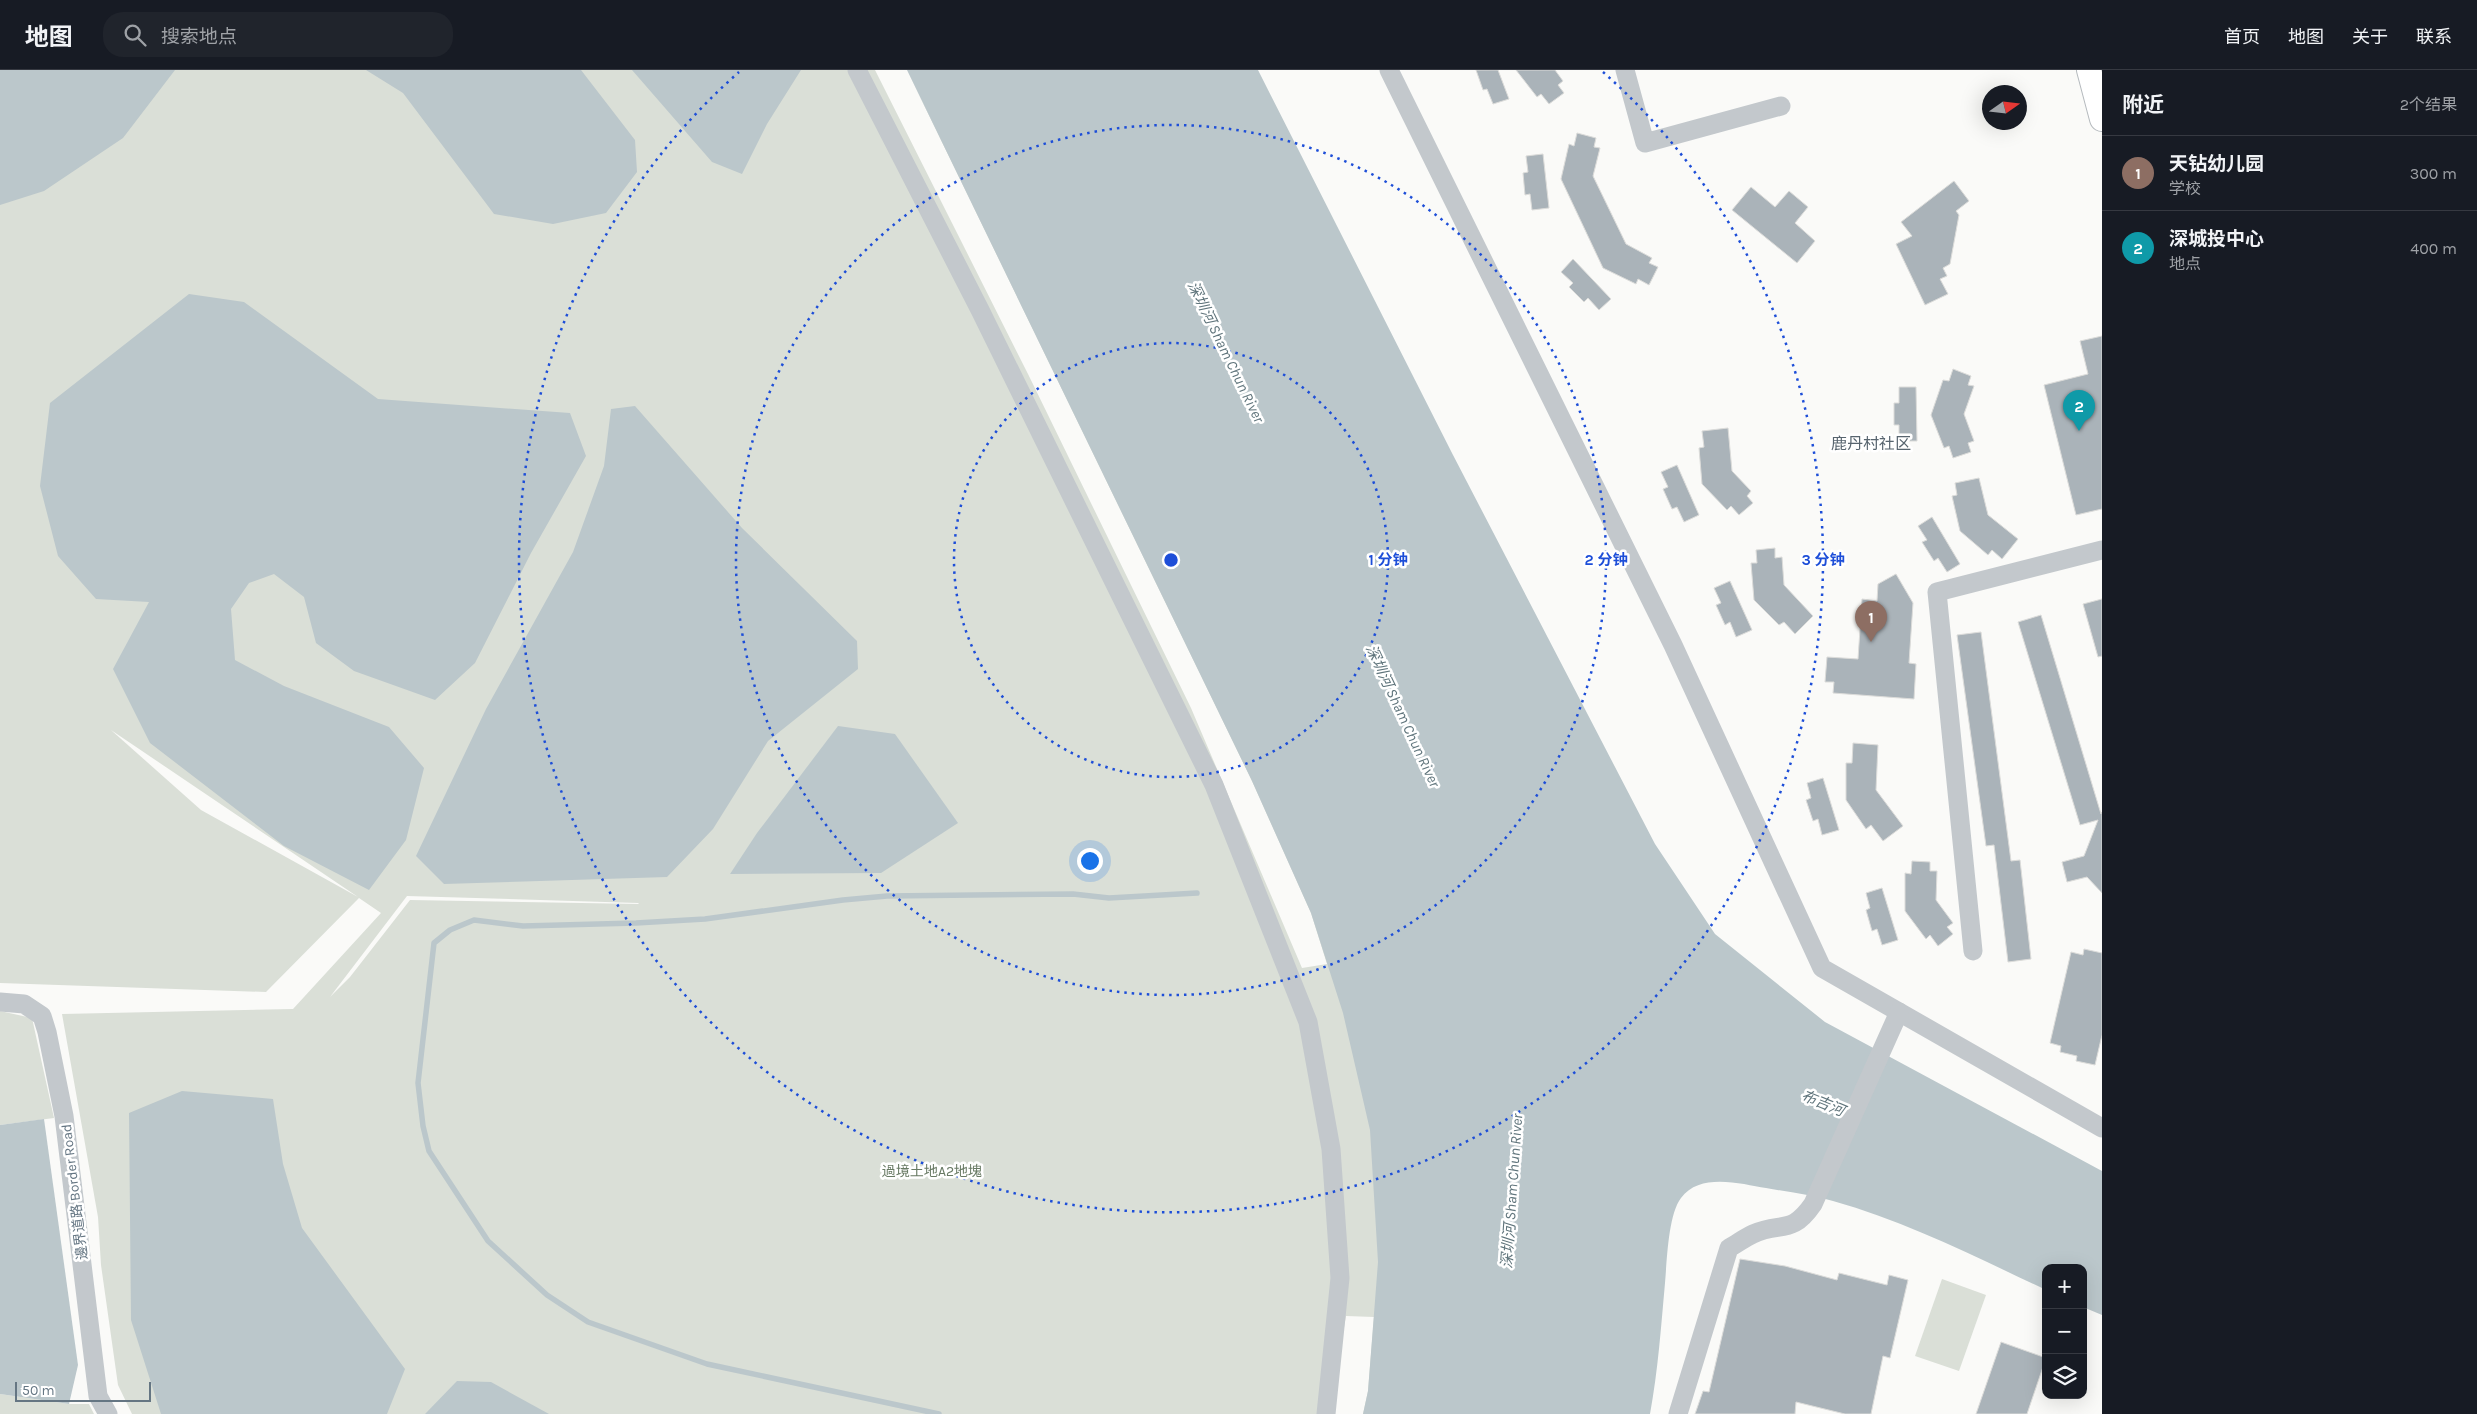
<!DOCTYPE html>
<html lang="zh">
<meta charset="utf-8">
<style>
:root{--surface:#171b24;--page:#20242c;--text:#f1f3f6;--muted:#9ea1a6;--line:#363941;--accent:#ea580c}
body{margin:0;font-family:Karla,"Noto Sans SC",sans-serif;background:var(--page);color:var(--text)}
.controls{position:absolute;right:15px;bottom:15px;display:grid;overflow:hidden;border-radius:10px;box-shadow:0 5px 20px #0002}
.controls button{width:45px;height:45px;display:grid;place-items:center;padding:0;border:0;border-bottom:1px solid var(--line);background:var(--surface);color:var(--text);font:25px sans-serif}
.compass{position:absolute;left:1982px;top:15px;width:45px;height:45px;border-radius:50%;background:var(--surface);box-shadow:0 5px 20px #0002;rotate:76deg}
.scale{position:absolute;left:15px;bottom:12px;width:136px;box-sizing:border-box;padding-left:5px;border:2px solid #657683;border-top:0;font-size:14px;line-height:18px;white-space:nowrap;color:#657683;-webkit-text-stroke:4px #fff;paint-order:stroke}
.you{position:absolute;left:1089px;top:790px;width:18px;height:18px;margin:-12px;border:4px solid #fff;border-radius:50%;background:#1a73e8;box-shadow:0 0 0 8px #1a73e833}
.badge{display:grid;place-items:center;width:32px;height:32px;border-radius:50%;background:var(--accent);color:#fff;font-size:16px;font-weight:700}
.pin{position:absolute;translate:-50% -41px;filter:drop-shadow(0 1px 2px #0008)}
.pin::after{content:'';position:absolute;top:26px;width:18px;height:15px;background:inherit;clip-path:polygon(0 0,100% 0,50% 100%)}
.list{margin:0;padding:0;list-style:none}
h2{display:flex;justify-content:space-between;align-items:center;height:65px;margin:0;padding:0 20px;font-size:21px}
h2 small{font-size:16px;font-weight:400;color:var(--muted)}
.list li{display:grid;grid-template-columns:32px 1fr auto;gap:15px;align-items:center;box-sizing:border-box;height:75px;padding:0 20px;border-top:1px solid var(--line)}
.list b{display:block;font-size:19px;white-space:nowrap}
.list p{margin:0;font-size:16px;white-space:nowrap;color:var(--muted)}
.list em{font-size:16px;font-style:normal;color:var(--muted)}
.icon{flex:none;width:28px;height:28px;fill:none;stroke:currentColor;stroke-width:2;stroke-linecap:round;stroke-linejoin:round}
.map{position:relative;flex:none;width:2102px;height:1344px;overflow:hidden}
header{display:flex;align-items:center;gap:30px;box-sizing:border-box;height:70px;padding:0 25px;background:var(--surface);border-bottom:1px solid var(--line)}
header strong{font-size:24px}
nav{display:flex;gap:28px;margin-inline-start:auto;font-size:18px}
.search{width:350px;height:45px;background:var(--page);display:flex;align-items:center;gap:12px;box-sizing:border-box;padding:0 18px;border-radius:20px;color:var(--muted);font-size:19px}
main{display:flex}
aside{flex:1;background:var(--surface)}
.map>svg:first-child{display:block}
.green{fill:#dadfd7;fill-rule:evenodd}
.water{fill:#bbc7cb}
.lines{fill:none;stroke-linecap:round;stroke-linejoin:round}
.stream{stroke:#bbc7cb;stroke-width:5.5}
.building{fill:#aab3b9;stroke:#dcdcda}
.major-casing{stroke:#b5babe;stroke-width:26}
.minor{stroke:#c3c8cc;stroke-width:19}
.major{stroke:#fff;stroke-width:24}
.ring{fill:none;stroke:#1d4ed8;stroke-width:2.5;stroke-dasharray:2.5 5}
.labels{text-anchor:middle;stroke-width:5;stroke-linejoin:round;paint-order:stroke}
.park-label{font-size:14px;fill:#687a64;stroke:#fff}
.street-label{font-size:14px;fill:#657683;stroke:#fff}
.water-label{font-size:15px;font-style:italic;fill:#60757c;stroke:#fff}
.quarter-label{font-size:16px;fill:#57646e;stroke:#fff}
.centre{fill:#1d4ed8;stroke:#fff;stroke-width:2.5}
.ring-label{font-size:15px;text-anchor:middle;font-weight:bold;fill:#1d4ed8;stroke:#fff;stroke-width:5;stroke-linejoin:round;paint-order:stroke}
</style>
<header>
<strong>地图</strong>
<div class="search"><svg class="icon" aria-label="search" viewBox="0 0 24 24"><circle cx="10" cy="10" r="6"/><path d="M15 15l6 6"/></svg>搜索地点</div>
<nav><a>首页</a><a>地图</a><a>关于</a><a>联系</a></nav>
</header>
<main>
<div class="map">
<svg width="2102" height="1344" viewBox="0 0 2102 1344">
<rect width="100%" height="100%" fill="#fafaf8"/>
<!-- green -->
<g class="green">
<path d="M0,0H875L1028,304L1191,638L1302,898L1327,894L1311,843L1252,711L907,0L1386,966L1383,1344H1363L1368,1321L1374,1247L1346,1246L1329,1344H132L118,1315L101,1195L98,1147L62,944L293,939L381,843L359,828L266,922L0,913ZM111,660L358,827L201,740ZM407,826L638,833L639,834L410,830L350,907L330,927Z"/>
<path d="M0,941L32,948L54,1048L0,1055Z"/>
<path d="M1942,1209L1986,1225L1959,1301L1915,1286Z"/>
<path d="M0,1324L69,1334H89L94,1344H0Z"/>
</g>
<!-- water -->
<g class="water">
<path d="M0,0H175L123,68L44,121L0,135Z"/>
<path d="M366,0H581L635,70L637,102L606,143L553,154L494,144L403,23Z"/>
<path d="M632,0H801L767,54L742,104L712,92Z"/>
<path d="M907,0H1258L1453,385L1655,774L1715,864L1825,952L2102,1101V1245L2083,1237V1198H2046V1220C1976,1187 1907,1152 1833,1131C1812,1125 1788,1122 1766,1118C1741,1114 1700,1102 1681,1128C1668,1145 1667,1191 1665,1213C1661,1257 1658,1301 1650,1344H1363L1368,1321L1378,1192L1370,1060L1343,943L1311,843L1252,711Z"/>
<path d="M189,224L244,232L378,329L570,343L586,386L531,483L475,593L435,630L354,601L316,573L304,527L274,504L249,513L231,539L235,590L284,616L389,657L424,698L406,770L369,820L284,776L150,673L113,599L149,532L96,529L58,486L40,416L50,333Z"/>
<path d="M635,336L742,458L857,571L858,599L768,671L713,759L667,807L444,814L416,786L486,639L573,482L604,396L611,339Z"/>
<path d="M838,656L895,664L958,753L881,803L730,804L757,763Z"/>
<path d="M182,1021L273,1029L283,1094L302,1158L405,1299L387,1344H161L131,1250L129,1043Z"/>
<path d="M44,1049L78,1295L69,1334L0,1324V1055Z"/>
<path d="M457,1311L491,1312L549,1344H425Z"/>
</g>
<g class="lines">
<!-- stream -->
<path class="stream" d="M939,1344L707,1294L588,1252L547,1225L488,1171L429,1081L423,1056L418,1013L434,873L450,860L474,850L523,856L636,853L705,849L843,830L887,826L1073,824L1109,828L1197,823"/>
</g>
<!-- building -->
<g class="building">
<path d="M1476,0H1498L1509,29L1493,34L1487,19L1483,20Z"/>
<path d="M1516,0H1555L1563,11L1558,15L1564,23L1549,34L1541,24L1537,27Z"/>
<path d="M1577,63L1596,68L1594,77L1600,78L1593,106L1626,174L1652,188L1649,193L1658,197L1649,215L1638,209L1636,214L1603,198L1561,109L1569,74L1574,76Z"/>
<path d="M1543,84L1549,138L1532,140L1530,124L1525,125L1523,103L1528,102L1526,86Z"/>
<path d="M1954,111L1969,131L1956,141L1959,145L1950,194L1943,198L1947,206L1940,209L1948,224L1925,235L1896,174L1912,166L1901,152Z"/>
<path d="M1751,117L1775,137L1789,121L1808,137L1795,153L1815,171L1797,193L1732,140Z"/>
<path d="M1573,189L1611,229L1599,240L1588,228L1584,232L1569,217L1573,213L1561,202Z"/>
<path d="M2102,266V439L2076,445L2044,315L2088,304L2080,271Z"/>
<path d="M1953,299L1971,306L1968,315L1974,316L1964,344L1974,371L1968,373L1971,382L1953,388L1949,376L1944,378L1931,345L1943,310L1949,311Z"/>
<path d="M1899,317H1916L1917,371H1899V355H1894V333H1899Z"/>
<path d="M1728,358L1732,401L1751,421L1747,426L1753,433L1739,445L1731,436L1727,440L1702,414L1699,378L1704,377L1702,361Z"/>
<path d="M1677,395L1699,445L1684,452L1677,437L1672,439L1663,419L1668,417L1661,402Z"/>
<path d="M1979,408L1988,445L2018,469L2002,489L1992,480L1988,485L1960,461L1952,426L1957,425L1955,413Z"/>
<path d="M1932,447L1960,494L1947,502L1938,488L1934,491L1922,472L1927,470L1918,456Z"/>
<path d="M1775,478V488L1782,487L1784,515L1813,546L1795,564L1784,552L1779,555L1754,530L1751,493H1757L1756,480Z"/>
<path d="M1896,504L1913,533L1909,593L1916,594L1914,629L1833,623L1834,612H1825L1827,587L1858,589L1862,529L1877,531L1878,514Z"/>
<path d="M1730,511L1752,560L1736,567L1730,552L1725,555L1716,535L1721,533L1714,518Z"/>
<path d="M2102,529V586L2098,587L2083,534Z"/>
<path d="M2041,545L2101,744L2102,742V823L2087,807L2067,812L2062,792L2084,786L2098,750L2080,755L2018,552Z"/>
<path d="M1981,562L2011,791L2020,790L2031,889L2008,892L1994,775L1986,776L1957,565Z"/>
<path d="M1853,673L1878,675L1876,720L1903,756L1883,771L1871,755L1866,759L1846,730V693H1852Z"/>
<path d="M1823,708L1839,760L1822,765L1818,749L1813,751L1806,730L1811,728L1807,713Z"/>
<path d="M1912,791L1930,792V801H1937L1936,830L1953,853L1947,857L1953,864L1938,876L1930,865L1926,869L1905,841V803L1911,804Z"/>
<path d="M1882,818L1898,870L1882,875L1877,859L1872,861L1866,840L1870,838L1866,823Z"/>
<path d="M2084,879L2102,883V965L2095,995L2076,991L2077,986L2060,982L2061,976L2050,973L2071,882L2083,885Z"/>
<path d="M1740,1189L1785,1196L1837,1210L1839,1203L1887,1215L1889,1205L1908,1210L1890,1288L1883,1286L1871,1344H1845L1796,1332L1795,1344H1695L1703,1321L1709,1322Z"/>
<path d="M2001,1272L2046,1288L2027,1344H1976Z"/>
</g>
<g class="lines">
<defs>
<path id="major" d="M2089,0L2102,49"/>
</defs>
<!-- major casing -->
<use href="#major" class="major-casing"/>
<!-- minor -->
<g class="minor">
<path d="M857,0L980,240L1214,715L1308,952L1331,1079L1340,1208L1326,1344"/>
<path d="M1389,0L1673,575L1822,898L2102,1058"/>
<path d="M1625,0L1645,73L1781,36"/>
<path d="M1973,881L1937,522L2102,480"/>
<path d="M0,932L24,934L42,946L47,962L64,1046L98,1326L108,1344"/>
<path d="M1678,1344L1729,1178C1737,1174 1744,1168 1753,1164C1781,1151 1791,1166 1813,1134L1899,942"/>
</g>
<!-- major -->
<use href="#major" class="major"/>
</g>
<!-- distance rings -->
<g class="ring">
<circle cx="1171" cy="490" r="217"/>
<circle cx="1171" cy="490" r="435"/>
<path d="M1603 2A652 652 0 1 1 739 2"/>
</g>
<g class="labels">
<!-- park labels -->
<g class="park-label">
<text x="932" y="1106">過境土地A2地塊</text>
</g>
<!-- street labels -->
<g class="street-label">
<text transform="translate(74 1122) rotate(-97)" y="5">邊界道路 Border Road</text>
</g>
<!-- water labels -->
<g class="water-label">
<text transform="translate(1226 282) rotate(64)" y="5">深圳河 Sham Chun River</text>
<text transform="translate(1403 646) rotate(65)" y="5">深圳河 Sham Chun River</text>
<text transform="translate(1823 1033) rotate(22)" y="5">布吉河</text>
<text transform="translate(1512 1121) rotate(-86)" y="5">深圳河 Sham Chun River</text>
</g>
<!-- quarter labels -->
<g class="quarter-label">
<text x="1871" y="379">鹿丹村社区</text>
</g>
</g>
<circle cx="1171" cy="490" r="8" class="centre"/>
<g class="ring-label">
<text x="1388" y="495">1 分钟</text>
<text x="1606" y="495">2 分钟</text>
<text x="1823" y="495">3 分钟</text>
</g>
</svg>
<div class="controls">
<button>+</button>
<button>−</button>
<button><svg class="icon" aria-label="layers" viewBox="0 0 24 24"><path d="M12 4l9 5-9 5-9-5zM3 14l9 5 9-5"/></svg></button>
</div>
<svg class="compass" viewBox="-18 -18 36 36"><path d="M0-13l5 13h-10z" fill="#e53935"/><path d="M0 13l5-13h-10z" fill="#9ea1a6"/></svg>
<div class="scale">50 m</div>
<div class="you"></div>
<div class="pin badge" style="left:1871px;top:572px;background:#8d6e63">1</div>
<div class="pin badge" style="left:2079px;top:361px;background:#0f9aa8">2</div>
</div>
<aside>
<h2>附近<small>2个结果</small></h2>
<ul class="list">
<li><span class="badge" style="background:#8d6e63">1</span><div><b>天钻幼儿园</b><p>学校</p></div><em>300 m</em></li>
<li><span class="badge" style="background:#0f9aa8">2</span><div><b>深城投中心</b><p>地点</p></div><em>400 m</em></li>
</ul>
</aside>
</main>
